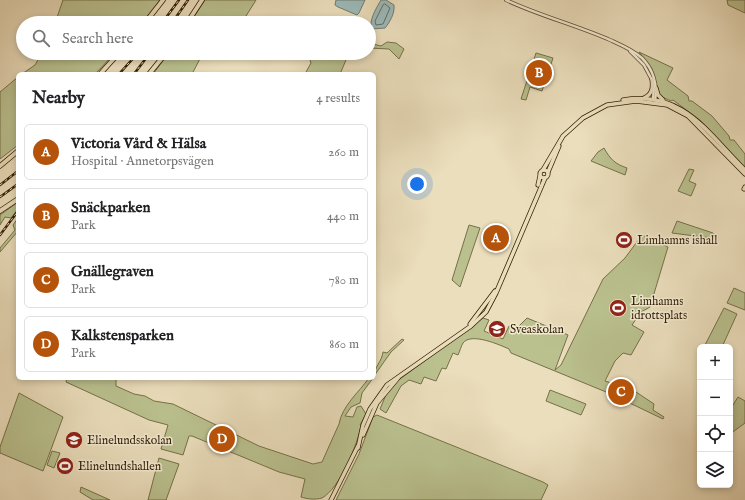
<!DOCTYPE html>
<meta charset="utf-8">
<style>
:root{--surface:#fff;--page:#f2f2f2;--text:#202124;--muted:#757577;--line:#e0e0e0;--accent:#b45309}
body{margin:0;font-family:"IM FELL English",serif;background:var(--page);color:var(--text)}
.controls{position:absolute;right:12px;bottom:12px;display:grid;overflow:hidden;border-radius:6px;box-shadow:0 2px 6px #0003}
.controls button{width:36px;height:36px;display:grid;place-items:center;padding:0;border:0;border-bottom:1px solid var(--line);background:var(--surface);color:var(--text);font:20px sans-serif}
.you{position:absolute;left:417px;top:184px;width:14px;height:14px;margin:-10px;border:3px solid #fff;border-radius:50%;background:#1a73e8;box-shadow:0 0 0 6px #1a73e833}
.badge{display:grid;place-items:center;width:26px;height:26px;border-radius:50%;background:var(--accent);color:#fff;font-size:13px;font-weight:700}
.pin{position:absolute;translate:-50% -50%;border:2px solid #fff;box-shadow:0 1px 4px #0006}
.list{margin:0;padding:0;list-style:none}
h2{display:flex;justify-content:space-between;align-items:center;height:52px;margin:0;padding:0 16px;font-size:17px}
h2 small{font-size:13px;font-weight:400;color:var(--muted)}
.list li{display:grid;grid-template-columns:26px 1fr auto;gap:12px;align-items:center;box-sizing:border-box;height:56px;margin:0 8px 8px;padding:0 8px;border:1px solid var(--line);border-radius:6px}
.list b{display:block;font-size:15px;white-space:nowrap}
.list p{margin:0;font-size:13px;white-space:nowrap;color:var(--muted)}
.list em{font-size:13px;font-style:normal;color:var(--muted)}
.icon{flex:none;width:22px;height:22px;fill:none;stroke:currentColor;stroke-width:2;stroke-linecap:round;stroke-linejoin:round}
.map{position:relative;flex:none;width:745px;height:500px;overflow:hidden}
.search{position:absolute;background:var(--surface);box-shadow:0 2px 6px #0003;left:16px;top:16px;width:360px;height:44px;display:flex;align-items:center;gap:10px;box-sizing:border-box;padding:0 14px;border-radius:22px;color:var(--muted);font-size:15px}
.panel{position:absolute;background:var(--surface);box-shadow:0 2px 6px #0003;left:16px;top:72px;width:360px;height:308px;border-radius:6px}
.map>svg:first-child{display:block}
.green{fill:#bac18f;stroke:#767048}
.water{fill:#9cbaba;stroke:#717c70}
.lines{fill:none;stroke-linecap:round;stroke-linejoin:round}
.shore{stroke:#666c5e;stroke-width:1}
.minor-casing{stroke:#604e30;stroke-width:4}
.major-casing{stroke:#311e02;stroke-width:5}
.highway-casing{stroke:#311e02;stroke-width:5.5}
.minor{stroke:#f2ead3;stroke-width:2.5}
.major{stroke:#ebdebc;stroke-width:3.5}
.highway{stroke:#ebdebc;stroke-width:4}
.rail-casing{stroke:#311e02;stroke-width:2.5}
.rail{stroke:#f2ead3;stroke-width:1;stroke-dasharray:3;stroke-linecap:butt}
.labels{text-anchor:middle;stroke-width:3;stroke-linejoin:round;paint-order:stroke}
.poi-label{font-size:12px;fill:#311e02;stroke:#f2ead3;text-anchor:start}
</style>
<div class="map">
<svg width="745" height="500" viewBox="0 0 745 500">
<rect width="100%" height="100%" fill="#ebdebc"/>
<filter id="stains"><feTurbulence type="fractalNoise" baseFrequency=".005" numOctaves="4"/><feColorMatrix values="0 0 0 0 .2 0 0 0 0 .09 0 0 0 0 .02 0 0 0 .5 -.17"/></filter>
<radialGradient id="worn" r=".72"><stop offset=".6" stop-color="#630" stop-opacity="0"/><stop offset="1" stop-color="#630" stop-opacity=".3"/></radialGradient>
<!-- green -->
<g class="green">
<path d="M63,0H160L142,23H55Z"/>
<path d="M205,0H256L246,16L241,20L229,18L222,23H190Z"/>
<path d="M727,0H745V13L728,5Z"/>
<path d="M387,42L396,43L404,49L399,59L389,49L369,48V43L381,46Z"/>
<path d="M639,52L673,68L667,80L688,96L689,101H692L712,116L729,136L730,140H734L745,154V169L701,121L673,100L671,101L660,96L652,69Z"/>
<path d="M42,53H115L95,74H22L35,65Z"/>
<path d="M169,53H203L192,74H153Z"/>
<path d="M312,53H355L346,60L340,74H305L311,63L309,57Z"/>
<path d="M536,53L553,58L542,91L530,87L526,100L521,99Z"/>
<path d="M18,77V145L0,159V92Z"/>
<path d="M604,148C610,159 615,164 627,168L625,175L591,161L598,152Z"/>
<path d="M689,169L694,170L689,181L696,184L691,196L678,191Z"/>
<path d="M18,202V209L11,218L5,217L0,225V215Z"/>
<path d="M18,218V231L0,252V248L15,230L13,225Z"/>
<path d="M677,221L713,233L717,238L712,240L711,238L672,233Z"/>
<path d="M469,225L480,228L460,287L452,280Z"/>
<path d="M642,235L668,247L650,307L641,312L632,325L644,332L631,355L623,353L615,361L605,381L633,390L654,404L653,410L664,417L663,419L611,394L511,353L509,349C500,345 471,332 463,343C461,346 460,351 458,355L453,353L446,369L442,368L436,381L424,377L421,384L409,380L401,386L386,413L380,409L388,390L400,379L483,318L489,320L484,331L503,339L509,326L517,328L527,318L568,335L555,370L561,365L603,279L625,258Z"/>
<path d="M734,288L745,293V310L727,303Z"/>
<path d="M724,308L737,314L722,347H704Z"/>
<path d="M402,339L404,340L391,352L374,376C374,368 382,361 383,352L387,353Z"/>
<path d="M67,378H116V386L134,394L145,396L154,401L173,404L259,446L313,464L322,462L339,424C342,406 359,392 369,378H373L362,393L360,403L351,407L345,416L353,417L357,407L361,406L366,414L360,425L361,426C357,445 340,488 322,498C315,500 307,499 301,497L305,479L279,472L192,436H189L183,455L161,449L168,425L149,420L66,382Z"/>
<path d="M550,390L586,404L581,415L546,401Z"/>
<path d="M19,393L63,417L43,471L0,453V447Z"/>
<path d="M738,397L745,401V423L730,434V410Z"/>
<path d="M377,415L543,482L548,485L541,500H336L359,454L373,417Z"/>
<path d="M52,451L60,453L54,468L47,465Z"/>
<path d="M159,458L179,464L166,500H148Z"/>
<path d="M81,487L110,500H93L80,492Z"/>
</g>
<!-- water -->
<g class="water">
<path d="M336,0H365L359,13L357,15L338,7L335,5Z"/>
<path d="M381,0H386L394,5C395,13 390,22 385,28L372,29C368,21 377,7 381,0Z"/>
</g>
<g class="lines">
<!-- shore -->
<path class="shore" d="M385,4L390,8L383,24L376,25L375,21L383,5Z"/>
<defs>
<g id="minor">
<path d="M506,0C540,16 576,25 610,40C621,45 633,50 642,58C653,69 658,85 655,100"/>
<path d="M630,51L644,65L652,80"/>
<path d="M653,100L654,85"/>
</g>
<g id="major">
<path d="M656,88L658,95L663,100"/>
<path d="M644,98C653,94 653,87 652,79"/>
<path d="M623,100C684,90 707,133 745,170"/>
<circle cx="544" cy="174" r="4"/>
<path d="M543,170L563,136L583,118L607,105L636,101L667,105L688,116L745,174"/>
<path d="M548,172L559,146"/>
<path d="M538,185L540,176"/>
<path d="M744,189L745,187"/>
<path d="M470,324L495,291"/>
<path d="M363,435L377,403L398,378"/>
<path d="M358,448L363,425L370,409L387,385L471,326L486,312L496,293L545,178"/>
<path d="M331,500L358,446"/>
</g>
<g id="highway">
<path d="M145,23L163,0"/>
<path d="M187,23L202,0"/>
<path d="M100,74L119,53"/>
<path d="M149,74L166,53"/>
<path d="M0,166L18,151"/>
<path d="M0,211L18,199"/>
</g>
</defs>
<!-- minor casing -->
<use href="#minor" class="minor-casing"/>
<!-- major casing -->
<use href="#major" class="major-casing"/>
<!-- highway casing -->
<use href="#highway" class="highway-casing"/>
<!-- minor -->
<use href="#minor" class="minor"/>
<!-- major -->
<use href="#major" class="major"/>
<!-- highway -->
<use href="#highway" class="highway"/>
<defs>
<g id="rail">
<path d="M162,23L179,0"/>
<path d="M172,23L188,0"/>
<path d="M119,74L138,53"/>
<path d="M134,74L150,53"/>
<path d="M0,185L18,171"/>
<path d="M0,197L18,184"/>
<path d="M0,235L18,211"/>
</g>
</defs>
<!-- rail casing -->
<use href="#rail" class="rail-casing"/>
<!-- rail -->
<use href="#rail" class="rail"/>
</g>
<!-- icons -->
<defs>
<symbol id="stadium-disc" viewBox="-11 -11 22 22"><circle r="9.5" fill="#8f2418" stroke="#f2ead3"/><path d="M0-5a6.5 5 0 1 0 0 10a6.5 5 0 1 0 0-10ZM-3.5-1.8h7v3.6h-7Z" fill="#fff"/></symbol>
<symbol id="school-disc" viewBox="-11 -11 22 22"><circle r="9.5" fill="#8f2418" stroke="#f2ead3"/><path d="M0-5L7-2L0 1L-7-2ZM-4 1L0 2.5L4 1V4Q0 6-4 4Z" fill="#fff"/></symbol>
</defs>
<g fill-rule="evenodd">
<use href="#stadium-disc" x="614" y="230" width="20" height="20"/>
<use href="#stadium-disc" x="608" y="298" width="20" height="20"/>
<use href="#school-disc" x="487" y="319" width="20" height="20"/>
<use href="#school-disc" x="64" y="430" width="20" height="20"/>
<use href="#stadium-disc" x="55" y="456" width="20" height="20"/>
</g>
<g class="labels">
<!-- poi labels -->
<g class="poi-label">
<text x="637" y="244">Limhamns ishall</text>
<text x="631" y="305">Limhamns<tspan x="631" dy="14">idrottsplats</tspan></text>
<text x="510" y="333">Sveaskolan</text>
<text x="87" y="444">Elinelundsskolan</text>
<text x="78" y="470">Elinelundshallen</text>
</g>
</g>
<rect width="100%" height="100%" filter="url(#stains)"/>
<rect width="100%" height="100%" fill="url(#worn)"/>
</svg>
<div class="controls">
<button>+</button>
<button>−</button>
<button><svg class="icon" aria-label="locate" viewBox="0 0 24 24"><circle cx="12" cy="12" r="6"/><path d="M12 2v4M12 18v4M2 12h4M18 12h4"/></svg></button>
<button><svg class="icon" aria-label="layers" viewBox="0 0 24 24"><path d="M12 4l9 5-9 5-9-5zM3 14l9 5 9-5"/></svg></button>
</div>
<div class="you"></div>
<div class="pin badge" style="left:496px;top:238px">A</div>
<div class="pin badge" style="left:539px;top:73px">B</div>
<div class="pin badge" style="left:621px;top:392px">C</div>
<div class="pin badge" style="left:222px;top:439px">D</div>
<div class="search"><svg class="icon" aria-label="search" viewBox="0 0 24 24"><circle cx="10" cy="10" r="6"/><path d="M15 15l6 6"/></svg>Search here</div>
<section class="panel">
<h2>Nearby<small>4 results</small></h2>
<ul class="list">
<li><span class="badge">A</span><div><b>Victoria Vård &amp; Hälsa</b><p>Hospital · Annetorpsvägen</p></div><em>260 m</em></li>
<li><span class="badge">B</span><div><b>Snäckparken</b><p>Park</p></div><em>440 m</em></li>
<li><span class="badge">C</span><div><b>Gnällegraven</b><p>Park</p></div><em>780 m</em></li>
<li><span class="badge">D</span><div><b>Kalkstensparken</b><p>Park</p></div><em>860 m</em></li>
</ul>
</section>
</div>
